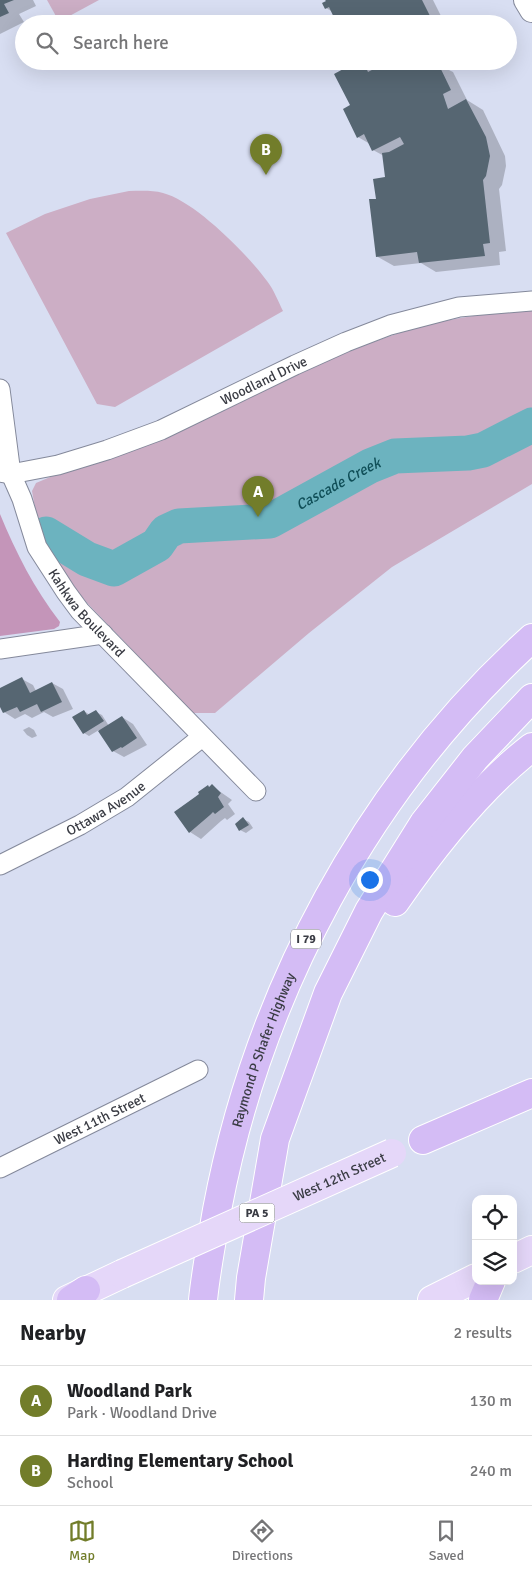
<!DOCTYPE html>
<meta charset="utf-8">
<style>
:root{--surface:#fff;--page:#f2f2f2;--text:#202124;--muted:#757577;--line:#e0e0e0;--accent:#727d2a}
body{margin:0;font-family:Signika,sans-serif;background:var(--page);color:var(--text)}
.controls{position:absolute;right:15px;bottom:15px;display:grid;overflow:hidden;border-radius:10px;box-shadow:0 5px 20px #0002}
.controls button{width:45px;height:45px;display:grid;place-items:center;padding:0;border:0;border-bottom:1px solid var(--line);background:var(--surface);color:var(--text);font:25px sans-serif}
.you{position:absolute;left:369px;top:879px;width:18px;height:18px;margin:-12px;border:4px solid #fff;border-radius:50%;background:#1a73e8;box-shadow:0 0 0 8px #1a73e833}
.badge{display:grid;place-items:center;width:32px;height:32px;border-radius:50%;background:var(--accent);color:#fff;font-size:16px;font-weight:700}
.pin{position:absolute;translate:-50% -41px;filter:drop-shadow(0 1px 2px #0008)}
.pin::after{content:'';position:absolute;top:26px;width:18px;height:15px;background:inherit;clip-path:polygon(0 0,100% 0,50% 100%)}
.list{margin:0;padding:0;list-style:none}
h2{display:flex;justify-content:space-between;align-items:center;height:65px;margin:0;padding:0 20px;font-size:21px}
h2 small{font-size:16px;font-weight:400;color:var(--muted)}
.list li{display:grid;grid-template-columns:32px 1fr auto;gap:15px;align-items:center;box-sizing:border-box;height:70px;padding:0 20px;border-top:1px solid var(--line)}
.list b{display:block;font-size:19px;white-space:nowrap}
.list p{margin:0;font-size:16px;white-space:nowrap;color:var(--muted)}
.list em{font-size:16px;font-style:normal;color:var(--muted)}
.icon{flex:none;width:28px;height:28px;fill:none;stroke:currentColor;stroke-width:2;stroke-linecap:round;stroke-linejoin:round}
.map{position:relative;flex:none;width:532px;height:1300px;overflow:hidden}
.search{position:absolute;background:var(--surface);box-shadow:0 5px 20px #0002;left:15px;right:15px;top:15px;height:55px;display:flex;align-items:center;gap:12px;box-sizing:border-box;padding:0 18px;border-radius:28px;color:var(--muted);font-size:19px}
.sheet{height:205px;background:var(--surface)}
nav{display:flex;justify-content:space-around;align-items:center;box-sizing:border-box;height:70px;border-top:1px solid var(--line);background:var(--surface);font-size:14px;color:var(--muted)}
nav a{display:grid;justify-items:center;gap:2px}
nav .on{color:var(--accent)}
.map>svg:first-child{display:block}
.green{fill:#ccaec5}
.forest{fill:#c495b9}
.shadow{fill:#0003}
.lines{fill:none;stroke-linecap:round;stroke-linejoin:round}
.river{stroke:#6cb3bf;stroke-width:35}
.building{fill:#566672}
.minor-casing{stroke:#84899b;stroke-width:21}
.tertiary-casing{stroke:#84899b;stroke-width:26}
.primary-casing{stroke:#fff;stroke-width:30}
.motorway-casing{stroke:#fff;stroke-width:30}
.minor{stroke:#fff;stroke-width:19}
.tertiary{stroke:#fff;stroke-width:24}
.primary{stroke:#e5d7f9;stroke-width:28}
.motorway{stroke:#d4bcf5;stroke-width:28}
.primary-bridge-casing{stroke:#fff;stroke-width:30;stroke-linecap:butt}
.primary-bridge{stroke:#e5d7f9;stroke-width:28}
.labels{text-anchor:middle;stroke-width:5;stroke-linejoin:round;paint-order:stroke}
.shield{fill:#fff;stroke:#75767c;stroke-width:1}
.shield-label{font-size:12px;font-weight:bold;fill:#3a3c44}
.street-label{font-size:14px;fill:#3a3c44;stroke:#fff}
.water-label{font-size:15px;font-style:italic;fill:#104f58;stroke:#fff}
</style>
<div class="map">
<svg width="532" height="1300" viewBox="0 0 532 1300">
<rect width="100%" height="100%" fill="#d8def2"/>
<!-- green -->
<g class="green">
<path d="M47,0H99L62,20L57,18Z"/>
<path d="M129,191C140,191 152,190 163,193C195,201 248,255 267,281C274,290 278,301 283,311L115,407L97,404L6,233L45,214L90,199Z"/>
<path d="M532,310V484L392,567L309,633L215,713H193L88,604L70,583L52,553L35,508L32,491L36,483C80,463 128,454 172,434C250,399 326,356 408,330C449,318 490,313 532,310Z"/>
</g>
<!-- forest -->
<path class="forest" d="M0,514C16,553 34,588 60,622L59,626L54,629L0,636Z"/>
<!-- shadow -->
<g class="shadow">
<path d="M0,0H33L36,6L19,14L24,22L0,34Z"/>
<path d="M327,0H433L445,24H339L333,12L326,8Z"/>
<path d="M362,61L376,69L392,61H441L443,67L453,72L467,100L483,110L505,156L506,166L502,185L499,189L506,251L499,252L500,265L436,272L421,263L394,266L378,257V200L387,179L384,156L373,150L370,144L358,137L352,106Z"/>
<path d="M22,679L33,685L36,691L52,683L63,689L73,709L53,717L44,712L32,718L25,714L15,719L4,712L0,704V689Z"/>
<path d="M84,711L90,715L96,712L102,715L109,726L122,717L133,724L147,745L124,757L113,751L99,730L89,736L84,733Z"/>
<path d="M29,727L34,730L37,736L32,738L27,735L23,730Z"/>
<path d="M212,786L232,800L228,804L235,814L227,820L225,818L221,821L201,839L190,832L176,812Z"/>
<path d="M243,819L249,822L253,828L246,833L240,830Z"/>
</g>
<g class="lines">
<!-- river -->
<path class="river" id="s1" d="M46,534L87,559L114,569L157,545L166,532L179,526L270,521L370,466L395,456L468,453L483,450L532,425"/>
</g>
<!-- building -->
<g class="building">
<path d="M0,0H14L4,4L9,13L0,17Z"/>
<path d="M325,0H422L434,24H337L329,7L325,9L322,3L326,1Z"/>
<path d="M358,61H363L368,72L389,61H430L431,64L437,61L451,90L443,94L448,109L466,99L486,137L490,156L486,176L483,180L490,243L483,244L485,256L419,263L417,252L376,257L369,199H376L373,179L385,177L382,153L389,152L404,144L400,137L372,151L364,134L357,138L343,109L350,105L334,74Z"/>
<path d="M22,677L30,693L52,682L62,702L41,712L37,704L20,712L17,707L3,713L0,707V688Z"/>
<path d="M84,710L87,715L96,710L104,721L83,734L72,717Z"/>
<path d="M122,716L137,738L122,748L121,747L112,752L98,731Z"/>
<path d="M212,784L221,793L218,797L224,807L215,814L213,812L210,815L189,833L174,812L195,797L199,794L198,792L208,785L209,787Z"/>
<path d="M243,817L249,825L239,831L235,824Z"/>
</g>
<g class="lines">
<defs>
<g id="minor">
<path id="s2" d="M0,389L11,474L22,499L37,547L66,592L80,611L256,791"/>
<path id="s3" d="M0,472L11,474L58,465L107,450L161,430L295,365L346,342L390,325L459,307L532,301"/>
<path d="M0,649L103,634"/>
<path id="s4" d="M0,865L80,825L127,797L202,737"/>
<path id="s5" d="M0,1168L198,1070"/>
</g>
<path id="tertiary" d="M526,0L532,10"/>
<g id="primary">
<path d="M513,1259L532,1250"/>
<path d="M67,1300L122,1274"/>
<path d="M432,1300L476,1278"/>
</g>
<g id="motorway">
<path d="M395,902C433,847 479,788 532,747"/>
<path d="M423,1140L532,1093"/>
<path d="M71,1300L86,1290"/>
<path id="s6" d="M203,1300C206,1270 212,1240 217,1210C258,992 367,788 532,638"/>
<path d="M249,1300L251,1278L275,1139L328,993L369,911L424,823L475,758L532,698"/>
<path d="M483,1300L491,1281"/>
</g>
</defs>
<!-- minor casing -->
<use href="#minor" class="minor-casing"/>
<!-- tertiary casing -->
<use href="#tertiary" class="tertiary-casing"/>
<!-- primary casing -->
<use href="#primary" class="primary-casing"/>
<!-- motorway casing -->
<use href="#motorway" class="motorway-casing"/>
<!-- minor -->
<use href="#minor" class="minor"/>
<!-- tertiary -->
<use href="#tertiary" class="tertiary"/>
<!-- primary -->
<use href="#primary" class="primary"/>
<!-- motorway -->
<use href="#motorway" class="motorway"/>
<defs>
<g id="primary-bridge">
<path id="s7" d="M122,1274L392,1153"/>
</g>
</defs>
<!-- primary-bridge casing -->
<use href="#primary-bridge" class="primary-bridge-casing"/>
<!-- primary-bridge -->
<use href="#primary-bridge" class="primary-bridge"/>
</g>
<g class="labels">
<!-- shield labels -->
<g class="shield">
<rect x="291" y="929.5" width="30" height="19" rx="4"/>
<rect x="239.5" y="1203.5" width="35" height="19" rx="4"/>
</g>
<g class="shield-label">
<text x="306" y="943">I 79</text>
<text x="257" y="1217">PA 5</text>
</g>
<!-- street labels -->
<g class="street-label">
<text dy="5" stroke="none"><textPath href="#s3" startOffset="282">Woodland Drive</textPath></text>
<text dy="5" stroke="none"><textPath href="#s2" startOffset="246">Kahkwa Boulevard</textPath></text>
<text dy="5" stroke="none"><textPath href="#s4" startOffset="120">Ottawa Avenue</textPath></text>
<text dy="5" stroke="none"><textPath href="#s6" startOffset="258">Raymond P Shafer Highway</textPath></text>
<text dy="5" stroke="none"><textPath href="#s5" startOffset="111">West 11th Street</textPath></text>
<text dy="5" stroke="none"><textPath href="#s7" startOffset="238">West 12th Street</textPath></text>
</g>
<!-- water labels -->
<g class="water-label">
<text dy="5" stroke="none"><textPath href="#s1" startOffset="325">Cascade Creek</textPath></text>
</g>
</g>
</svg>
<div class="controls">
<button><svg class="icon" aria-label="locate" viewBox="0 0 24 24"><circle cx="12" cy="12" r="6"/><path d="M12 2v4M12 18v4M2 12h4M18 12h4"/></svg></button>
<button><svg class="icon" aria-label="layers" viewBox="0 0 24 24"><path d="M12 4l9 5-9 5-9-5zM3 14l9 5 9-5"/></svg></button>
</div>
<div class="you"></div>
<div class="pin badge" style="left:258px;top:517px">A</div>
<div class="pin badge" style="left:266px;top:175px">B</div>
<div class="search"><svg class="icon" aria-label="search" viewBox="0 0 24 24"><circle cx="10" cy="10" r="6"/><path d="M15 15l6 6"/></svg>Search here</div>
</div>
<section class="sheet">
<h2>Nearby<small>2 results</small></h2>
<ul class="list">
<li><span class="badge">A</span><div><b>Woodland Park</b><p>Park · Woodland Drive</p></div><em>130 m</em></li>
<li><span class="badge">B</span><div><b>Harding Elementary School</b><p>School</p></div><em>240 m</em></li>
</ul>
</section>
<nav>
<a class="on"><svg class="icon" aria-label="map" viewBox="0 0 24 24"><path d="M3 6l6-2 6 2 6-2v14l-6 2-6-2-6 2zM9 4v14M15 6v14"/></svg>Map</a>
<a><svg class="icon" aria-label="directions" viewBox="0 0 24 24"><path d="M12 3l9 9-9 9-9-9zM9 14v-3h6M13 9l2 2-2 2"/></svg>Directions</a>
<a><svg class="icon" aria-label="saved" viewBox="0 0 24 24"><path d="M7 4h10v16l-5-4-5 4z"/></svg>Saved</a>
</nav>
